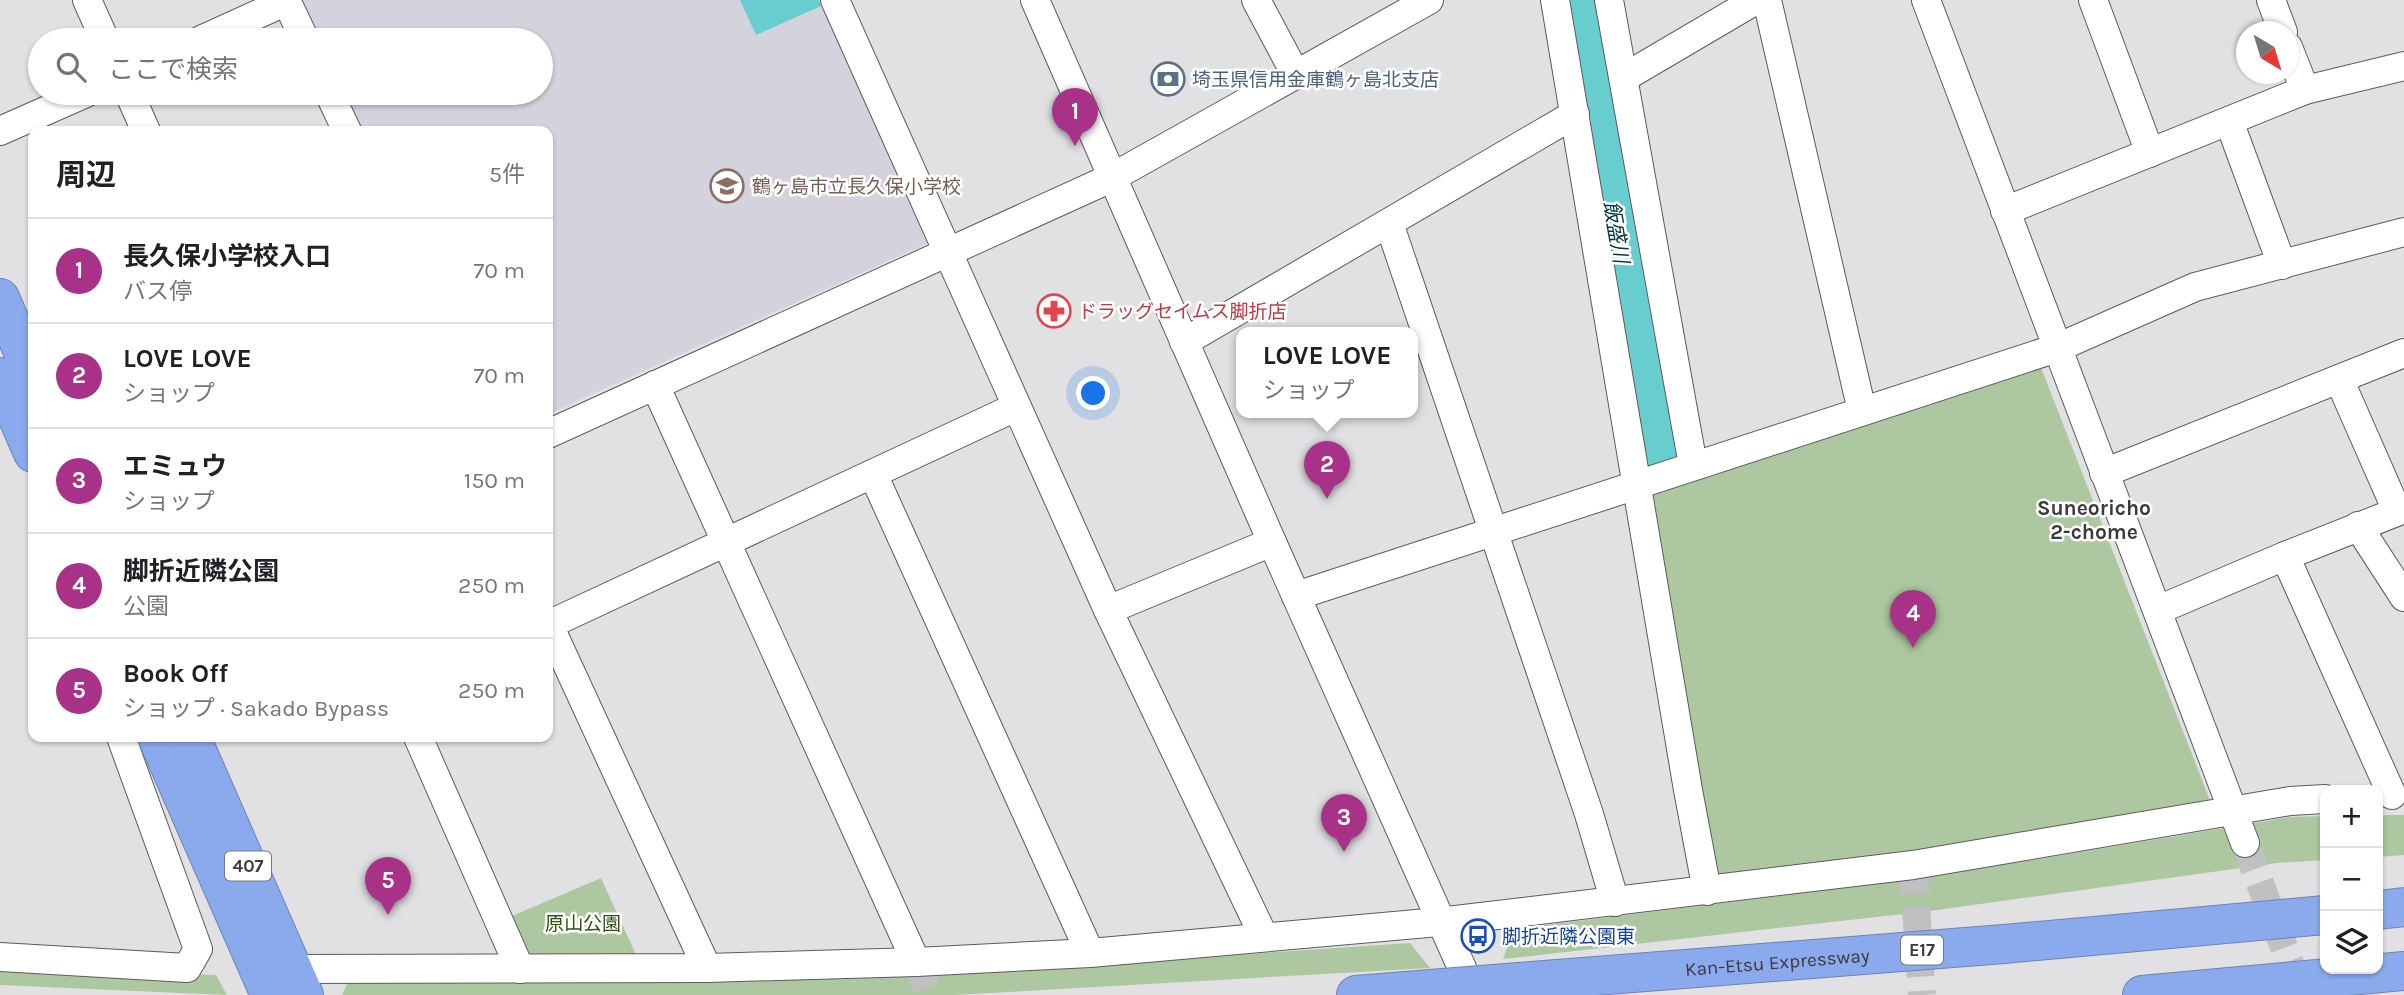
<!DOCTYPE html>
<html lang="ja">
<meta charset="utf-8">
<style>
:root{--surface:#fff;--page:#f6f6f6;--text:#202124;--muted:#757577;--line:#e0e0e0;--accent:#a93289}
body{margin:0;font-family:Karla,"Noto Sans JP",sans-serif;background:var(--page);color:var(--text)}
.controls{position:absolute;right:21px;bottom:21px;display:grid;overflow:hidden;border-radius:14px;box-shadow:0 2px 5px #0004}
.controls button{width:63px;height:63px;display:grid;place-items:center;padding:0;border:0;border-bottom:2px solid var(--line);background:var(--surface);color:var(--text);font:35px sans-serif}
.compass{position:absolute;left:2236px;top:21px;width:63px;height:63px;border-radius:50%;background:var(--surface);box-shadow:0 2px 5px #0004;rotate:142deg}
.you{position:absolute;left:1094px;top:394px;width:24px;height:24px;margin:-18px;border:5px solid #fff;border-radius:50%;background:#1a73e8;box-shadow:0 0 0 10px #1a73e833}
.badge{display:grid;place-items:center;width:46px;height:46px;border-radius:50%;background:var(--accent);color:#fff;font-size:23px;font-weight:700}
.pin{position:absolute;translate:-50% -58px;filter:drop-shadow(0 2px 4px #0008)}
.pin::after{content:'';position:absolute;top:37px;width:24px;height:21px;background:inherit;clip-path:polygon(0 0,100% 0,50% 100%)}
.popup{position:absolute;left:1236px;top:327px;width:182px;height:91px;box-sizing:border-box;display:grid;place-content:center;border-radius:14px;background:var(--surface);filter:drop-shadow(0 2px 5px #0005);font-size:23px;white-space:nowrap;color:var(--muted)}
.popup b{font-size:26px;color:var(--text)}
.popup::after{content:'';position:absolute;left:50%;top:100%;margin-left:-14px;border:14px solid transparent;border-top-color:var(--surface)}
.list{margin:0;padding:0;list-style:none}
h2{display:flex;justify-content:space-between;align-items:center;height:91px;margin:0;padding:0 28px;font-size:30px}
h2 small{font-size:23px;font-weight:400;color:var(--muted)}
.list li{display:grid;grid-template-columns:46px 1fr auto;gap:21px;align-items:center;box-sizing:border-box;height:105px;padding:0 28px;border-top:2px solid var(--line)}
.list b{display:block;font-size:26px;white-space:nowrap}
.list p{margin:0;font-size:23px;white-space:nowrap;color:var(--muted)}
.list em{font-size:23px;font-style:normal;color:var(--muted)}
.icon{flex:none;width:38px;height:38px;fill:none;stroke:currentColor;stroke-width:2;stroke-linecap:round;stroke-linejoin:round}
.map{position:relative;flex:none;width:2404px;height:995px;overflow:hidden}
.search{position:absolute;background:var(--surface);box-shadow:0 2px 5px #0004;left:28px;top:28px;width:525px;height:77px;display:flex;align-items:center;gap:18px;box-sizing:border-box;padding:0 24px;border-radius:38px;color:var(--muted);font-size:26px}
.panel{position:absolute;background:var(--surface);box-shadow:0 2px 5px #0004;left:28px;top:126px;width:525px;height:616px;border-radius:14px}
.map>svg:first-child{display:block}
.built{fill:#d4d3dd}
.green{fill:#adc8a0}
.water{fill:#67cdce}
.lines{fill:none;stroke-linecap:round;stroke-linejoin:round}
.river{stroke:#67cdce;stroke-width:42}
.minor-tunnel{stroke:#c0bfc2;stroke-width:28;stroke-dasharray:28 14;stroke-linecap:butt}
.minor-casing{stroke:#5b5b5d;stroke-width:30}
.highway-casing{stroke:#6f83af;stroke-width:40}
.minor{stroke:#fff;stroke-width:28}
.highway{stroke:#8baaed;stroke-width:38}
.highway-bridge-casing{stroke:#6f83af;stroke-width:40;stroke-linecap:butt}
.highway-bridge{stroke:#8baaed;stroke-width:38}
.labels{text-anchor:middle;stroke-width:5;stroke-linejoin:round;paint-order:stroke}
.shield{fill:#fff;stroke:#767676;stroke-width:2}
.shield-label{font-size:18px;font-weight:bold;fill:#3b3b3c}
.service-label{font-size:19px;fill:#4e5e75;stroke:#fff;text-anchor:start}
.education-label{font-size:19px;fill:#785e54;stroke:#fff;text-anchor:start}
.health-label{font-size:19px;fill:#be3a42;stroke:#fff;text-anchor:start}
.park-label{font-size:19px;fill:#2c5113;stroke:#fff}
.transit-label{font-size:19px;fill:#164399;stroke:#fff;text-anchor:start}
.street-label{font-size:19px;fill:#3b3b3c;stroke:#fff}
.water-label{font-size:21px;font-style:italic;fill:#043737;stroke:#fff}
.neighbourhood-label{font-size:21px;font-weight:bold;fill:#3b3b3c;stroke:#fff}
</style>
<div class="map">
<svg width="2404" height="995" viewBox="0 0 2404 995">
<rect width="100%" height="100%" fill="#e1e0e3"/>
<!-- built -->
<path class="built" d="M300,0H823L930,242L548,414V131H359L342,93H541V40H318Z"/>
<!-- green -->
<g class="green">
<path d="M2040,365L2211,803L1929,853L1717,881L1648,492Z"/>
<path d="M2378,815H2404V855L2378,857Z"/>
<path d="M2325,816V860L2277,863L1930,911L1503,959L1514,929L1810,892L2039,859L2289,817Z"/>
<path d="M601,878L637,957L531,959L512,916Z"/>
<path d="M1410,943L1430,968L955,995H342L348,982L1117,963Z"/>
<path d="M0,968L216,975L227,995L0,985Z"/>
</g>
<!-- water -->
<path class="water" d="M740,0H819L821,6L756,35Z"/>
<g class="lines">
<!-- river -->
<path class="river" d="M1573,0L1659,463"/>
<!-- minor-tunnel -->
<g class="minor-tunnel">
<path d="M2245,843L2302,995"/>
<path d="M1913,865L1922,995"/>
<path d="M916,962L930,995"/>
</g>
<defs>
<g id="minor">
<path d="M87,0L105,40"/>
<path d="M286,0L305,40"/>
<path d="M835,0L1108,610L1264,937"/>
<path d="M1035,0L1272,542L1474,995"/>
<path d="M1256,0L1296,75"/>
<path d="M1555,0L1688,790L1707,891"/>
<path d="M1609,0L1693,465"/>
<path d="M1767,0L1862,411"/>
<path d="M1926,0L2245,843"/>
<path d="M2093,0L2150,153"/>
<path d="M2271,0L2283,32"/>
<path d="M201,40L287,1"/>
<path d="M2288,47L2305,90"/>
<path d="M1625,77L1756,0"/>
<path d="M129,93L146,131"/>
<path d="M329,93L347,131"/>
<path d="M2229,121L2282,265"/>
<path d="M0,131L86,93"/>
<path d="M2005,211L2305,90L2404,66"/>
<path d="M1389,223L1589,814L1615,902"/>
<path d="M1184,342L1575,114"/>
<path d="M2339,379L2397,511"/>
<path d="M655,385L916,962"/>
<path d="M548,434L1111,178L1429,0"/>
<path d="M2104,473L2404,353"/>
<path d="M873,474L1090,953"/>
<path d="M2358,526L2404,597"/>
<path d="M2285,556L2392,795"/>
<path d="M1296,596L2057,348L2195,287L2404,232"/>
<path d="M1108,610L1272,542"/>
<path d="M2158,610L2285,556L2404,509"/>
<path d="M548,625L1016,407"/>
<path d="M549,625L707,968"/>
<path d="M418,737L520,969"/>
<path d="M0,957L187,968L198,949L121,737"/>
<path d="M293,969L707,968L916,962L1090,953L1439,922L1913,865L2290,801L2325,799"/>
</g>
<g id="highway">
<path d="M0,298L33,375"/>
<path d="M0,377L33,453"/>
<path d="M157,737L270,995"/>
<path d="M191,737L304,995"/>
<path d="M2378,910L2404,907"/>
<path id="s1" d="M1519,982L2004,944L2325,915"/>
<path d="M1356,995L1443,988"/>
<path d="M2142,995L2404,971"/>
</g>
</defs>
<!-- minor casing -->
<use href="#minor" class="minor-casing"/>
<!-- highway casing -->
<use href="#highway" class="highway-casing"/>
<!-- minor -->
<use href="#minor" class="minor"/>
<!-- highway -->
<use href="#highway" class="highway"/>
<defs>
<path id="highway-bridge" d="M1443,988L1519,982"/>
</defs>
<!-- highway-bridge casing -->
<use href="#highway-bridge" class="highway-bridge-casing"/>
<!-- highway-bridge -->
<use href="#highway-bridge" class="highway-bridge"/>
</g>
<!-- icons -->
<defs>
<symbol id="bank-ring" viewBox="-11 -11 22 22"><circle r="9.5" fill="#fff" stroke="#5c6f8a" stroke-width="1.5"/><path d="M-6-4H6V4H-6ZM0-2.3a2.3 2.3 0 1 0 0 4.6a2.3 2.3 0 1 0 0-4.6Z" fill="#5c6f8a"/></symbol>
<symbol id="school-ring" viewBox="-11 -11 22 22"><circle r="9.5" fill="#fff" stroke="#8d6e63" stroke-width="1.5"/><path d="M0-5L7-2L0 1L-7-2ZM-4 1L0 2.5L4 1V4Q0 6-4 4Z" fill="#8d6e63"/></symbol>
<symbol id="pharmacy-ring" viewBox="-11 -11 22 22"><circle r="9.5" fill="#fff" stroke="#e0444e" stroke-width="1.5"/><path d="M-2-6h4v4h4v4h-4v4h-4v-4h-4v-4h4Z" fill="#e0444e"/></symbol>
<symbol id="bus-ring" viewBox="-11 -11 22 22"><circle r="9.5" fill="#fff" stroke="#1a4fb4" stroke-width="1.5"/><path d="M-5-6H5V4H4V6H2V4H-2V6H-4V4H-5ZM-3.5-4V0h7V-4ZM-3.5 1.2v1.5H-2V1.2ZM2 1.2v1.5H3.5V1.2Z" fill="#1a4fb4"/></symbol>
</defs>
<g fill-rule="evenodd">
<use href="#bank-ring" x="1149" y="60" width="38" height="38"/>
<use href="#school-ring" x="708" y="167" width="38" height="38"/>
<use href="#pharmacy-ring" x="1035" y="292" width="38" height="38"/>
<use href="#bus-ring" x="1459" y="917" width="38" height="38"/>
</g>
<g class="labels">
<!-- shield labels -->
<g class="shield">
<rect x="225" y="851.5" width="46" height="29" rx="5"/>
<rect x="1901" y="935.5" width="42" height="29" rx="5"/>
</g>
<g class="shield-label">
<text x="248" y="872">407</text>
<text x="1922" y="956">E17</text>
</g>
<!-- service labels -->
<g class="service-label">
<text x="1192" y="86">埼玉県信用金庫鶴ヶ島北支店</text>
</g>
<!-- education labels -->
<g class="education-label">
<text x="752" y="193">鶴ヶ島市立長久保小学校</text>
</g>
<!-- health labels -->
<g class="health-label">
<text x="1078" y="318">ドラッグセイムス脚折店</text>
</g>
<!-- park labels -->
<g class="park-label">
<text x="583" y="930">原山公園</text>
</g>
<!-- transit labels -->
<g class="transit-label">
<text x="1502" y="943">脚折近隣公園東</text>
</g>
<!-- street labels -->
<g class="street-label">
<text dy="7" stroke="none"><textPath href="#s1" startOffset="259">Kan-Etsu Expressway</textPath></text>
</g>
<!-- water labels -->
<g class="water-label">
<text transform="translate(1616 232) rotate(80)" y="7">飯盛川</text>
</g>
<!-- neighbourhood labels -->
<g class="neighbourhood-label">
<text x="2094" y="515">Suneoricho<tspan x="2094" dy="24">2-chome</tspan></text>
</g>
</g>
</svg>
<div class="controls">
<button>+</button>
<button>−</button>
<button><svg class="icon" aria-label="layers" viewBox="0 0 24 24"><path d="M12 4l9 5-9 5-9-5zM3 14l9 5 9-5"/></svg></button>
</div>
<svg class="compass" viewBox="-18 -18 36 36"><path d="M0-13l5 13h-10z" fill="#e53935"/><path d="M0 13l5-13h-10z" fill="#757577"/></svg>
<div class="you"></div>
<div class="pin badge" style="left:1075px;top:146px">1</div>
<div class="pin badge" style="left:1327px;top:499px">2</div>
<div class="popup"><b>LOVE LOVE</b>ショップ</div>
<div class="pin badge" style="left:1344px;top:852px">3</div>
<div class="pin badge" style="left:1913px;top:648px">4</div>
<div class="pin badge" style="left:388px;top:915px">5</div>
<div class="search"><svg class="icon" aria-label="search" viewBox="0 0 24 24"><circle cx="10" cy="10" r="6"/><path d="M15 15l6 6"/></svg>ここで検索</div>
<section class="panel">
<h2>周辺<small>5件</small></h2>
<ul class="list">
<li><span class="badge">1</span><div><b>長久保小学校入口</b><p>バス停</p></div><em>70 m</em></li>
<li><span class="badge">2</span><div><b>LOVE LOVE</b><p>ショップ</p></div><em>70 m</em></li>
<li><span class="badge">3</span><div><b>エミュウ</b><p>ショップ</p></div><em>150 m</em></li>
<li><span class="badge">4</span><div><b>脚折近隣公園</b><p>公園</p></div><em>250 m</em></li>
<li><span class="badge">5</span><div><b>Book Off</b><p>ショップ · Sakado Bypass</p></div><em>250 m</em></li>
</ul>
</section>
</div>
